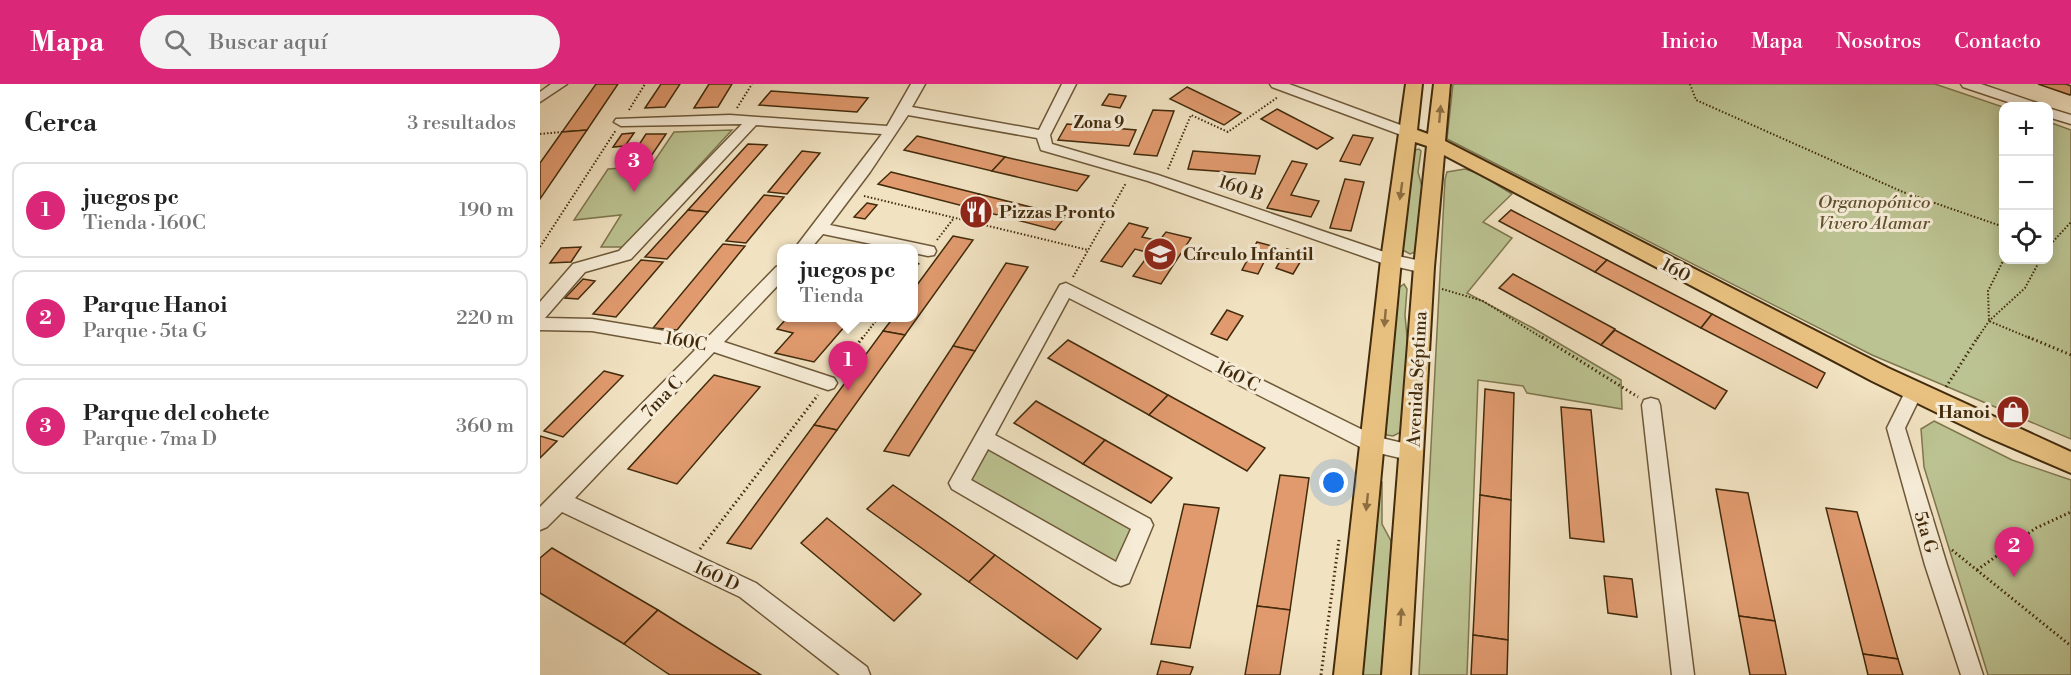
<!DOCTYPE html>
<html lang="es">
<meta charset="utf-8">
<style>
:root{--surface:#fff;--page:#f2f2f2;--text:#222;--muted:#767676;--line:#e0e0e0;--accent:#db2777}
body{margin:0;font-family:"Libre Bodoni",serif;background:var(--page);color:var(--text)}
.controls{position:absolute;right:18px;top:18px;display:grid;overflow:hidden;border-radius:12px;box-shadow:0 3px 15px #0003}
.controls button{width:54px;height:54px;display:grid;place-items:center;padding:0;border:0;border-bottom:2px solid var(--line);background:var(--surface);color:var(--text);font:30px sans-serif}
.you{position:absolute;left:794px;top:399px;width:21px;height:21px;margin:-15px;border:4px solid #fff;border-radius:50%;background:#1a73e8;box-shadow:0 0 0 9px #1a73e833}
.badge{display:grid;place-items:center;width:39px;height:39px;border-radius:50%;background:var(--accent);color:#fff;font-size:20px;font-weight:700}
.pin{position:absolute;translate:-50% -50px;filter:drop-shadow(0 2px 3px #0008)}
.pin::after{content:'';position:absolute;top:32px;width:21px;height:18px;background:inherit;clip-path:polygon(0 0,100% 0,50% 100%)}
.popup{position:absolute;left:237px;top:160px;width:141px;height:78px;box-sizing:border-box;display:grid;place-content:center;border-radius:12px;background:var(--surface);filter:drop-shadow(0 2px 4px #0005);font-size:20px;white-space:nowrap;color:var(--muted)}
.popup b{font-size:22px;color:var(--text)}
.popup::after{content:'';position:absolute;left:50%;top:100%;margin-left:-12px;border:12px solid transparent;border-top-color:var(--surface)}
.list{margin:0;padding:0;list-style:none}
h2{display:flex;justify-content:space-between;align-items:center;height:78px;margin:0;padding:0 24px;font-size:26px}
h2 small{font-size:20px;font-weight:400;color:var(--muted)}
.list li{display:grid;grid-template-columns:39px 1fr auto;gap:18px;align-items:center;box-sizing:border-box;height:96px;margin:0 12px 12px;padding:0 12px;border:2px solid var(--line);border-radius:12px}
.list b{display:block;font-size:22px;white-space:nowrap}
.list p{margin:0;font-size:20px;white-space:nowrap;color:var(--muted)}
.list em{font-size:20px;font-style:normal;color:var(--muted)}
.icon{flex:none;width:33px;height:33px;fill:none;stroke:currentColor;stroke-width:2;stroke-linecap:round;stroke-linejoin:round}
.map{position:relative;flex:none;width:1531px;height:591px;overflow:hidden}
header{display:flex;align-items:center;gap:36px;box-sizing:border-box;height:84px;padding:0 30px;background:var(--accent);color:#fff}
header strong{font-size:28px}
nav{display:flex;gap:33px;margin-inline-start:auto;font-size:21px}
.search{width:420px;height:54px;background:var(--page);display:flex;align-items:center;gap:15px;box-sizing:border-box;padding:0 21px;border-radius:33px;color:var(--muted);font-size:22px}
main{display:flex}
aside{flex:1;background:var(--surface)}
.map>svg:first-child{display:block}
.green{fill:#bcc392;stroke:#7f774f;stroke-width:1.5}
.building{fill:#e09a6e;stroke:#422b0c;stroke-width:1.5}
.lines{fill:none;stroke-linecap:round;stroke-linejoin:round}
.minor-casing{stroke:#6e5939;stroke-width:3}
.major-casing{stroke:#422b0c;stroke-width:4}
.path-far1{stroke:#422b0c;stroke-width:2;stroke-dasharray:1.5 2;stroke-linecap:butt}
.path{stroke:#422b0c;stroke-width:3;stroke-dasharray:1.5 3;stroke-linecap:butt}
.minor{fill:#f6ecd7;fill-rule:evenodd}
.major{fill:#e8c180;fill-rule:evenodd}
.oneway{fill:#8d6e40}
.labels{text-anchor:middle;stroke-width:6;stroke-linejoin:round;paint-order:stroke}
.far-neighbourhood-label{font-size:16px;font-weight:bold;fill:#422b0c;stroke:#f6ecd7}
.street-label{font-size:18px;fill:#422b0c;stroke:#f6ecd7}
.park-label{font-size:18px;font-style:italic;fill:#60512e;stroke:#f6ecd7}
.poi-label{font-size:18px;font-weight:bold;fill:#422b0c;stroke:#f6ecd7;text-anchor:start}
</style>
<header>
<strong>Mapa</strong>
<div class="search"><svg class="icon" aria-label="search" viewBox="0 0 24 24"><circle cx="10" cy="10" r="6"/><path d="M15 15l6 6"/></svg>Buscar aquí</div>
<nav><a>Inicio</a><a>Mapa</a><a>Nosotros</a><a>Contacto</a></nav>
</header>
<main>
<aside>
<h2>Cerca<small>3 resultados</small></h2>
<ul class="list">
<li><span class="badge">1</span><div><b>juegos pc</b><p>Tienda · 160C</p></div><em>190 m</em></li>
<li><span class="badge">2</span><div><b>Parque Hanoi</b><p>Parque · 5ta G</p></div><em>220 m</em></li>
<li><span class="badge">3</span><div><b>Parque del cohete</b><p>Parque · 7ma D</p></div><em>360 m</em></li>
</ul>
</aside>
<div class="map">
<svg width="1531" height="591" viewBox="0 0 1531 591">
<rect width="100%" height="100%" fill="#f1e2c1"/>
<filter id="stains"><feTurbulence type="fractalNoise" baseFrequency=".00333" numOctaves="4"/><feColorMatrix values="0 0 0 0 .2 0 0 0 0 .09 0 0 0 0 .02 0 0 0 .5 -.17"/></filter>
<radialGradient id="worn" r=".72"><stop offset=".6" stop-color="#630" stop-opacity="0"/><stop offset="1" stop-color="#630" stop-opacity=".3"/></radialGradient>
<!-- green -->
<g class="green">
<path d="M913,0H1395L1463,23L1464,176H1508L1509,38L1531,46V355L1332,271L907,55Z"/>
<path d="M192,46L84,163H61L81,131L34,136L68,85L111,82L134,48Z"/>
<path d="M879,65L881,67L878,88L884,110L878,167L870,170L861,165L875,66Z"/>
<path d="M925,85L940,90L972,110L943,138L972,154L927,209L993,244L1081,296L1082,325L987,309L983,302L938,296L927,591H879L905,95L907,88Z"/>
<path d="M864,200L867,205L865,231L868,264L863,347L853,352L847,351L843,346L857,205Z"/>
<path d="M1394,337L1472,376L1531,396V591H1448L1384,383L1381,345Z"/>
<path d="M444,354L603,441L581,492L419,399Z"/>
<path d="M840,396L842,398V440L851,457V469L841,591H820Z"/>
</g>
<!-- building -->
<g class="building">
<path d="M56,0H78L47,46L22,48Z"/>
<path d="M121,0H140L125,23L105,24Z"/>
<path d="M169,0H192L178,23L154,24Z"/>
<path d="M1498,0H1526L1531,2V9L1530,11Z"/>
<path d="M647,3L701,29L684,41L630,15Z"/>
<path d="M231,7L328,14L317,28L219,21Z"/>
<path d="M569,10L586,12L580,24L562,21Z"/>
<path d="M737,25L793,54L777,65L721,35Z"/>
<path d="M613,26L634,27L617,72L594,70Z"/>
<path d="M527,40L596,46L589,62L518,56Z"/>
<path d="M47,46L0,115V79L22,48Z"/>
<path d="M94,49L85,62L73,63L82,50Z"/>
<path d="M106,50H126L107,78L87,79Z"/>
<path d="M813,51L833,54L820,81L800,77Z"/>
<path d="M377,52L465,73L452,87L364,66Z"/>
<path d="M208,60L227,61L168,128L148,126Z"/>
<path d="M262,67L280,69L247,110L228,108Z"/>
<path d="M653,67L720,72L715,90L648,85Z"/>
<path d="M465,73L549,92L537,107L452,87Z"/>
<path d="M752,77L767,80L751,111L779,117L771,133L727,124Z"/>
<path d="M351,88L439,110L427,123L338,100Z"/>
<path d="M805,95L824,98L811,147L790,144Z"/>
<path d="M439,110L526,132L515,146L427,123Z"/>
<path d="M224,111L244,113L206,159L186,157Z"/>
<path d="M327,119L337,121L325,135L314,133Z"/>
<path d="M148,126L168,128L127,175L105,173Z"/>
<path d="M971,126L1067,176L1055,188L959,137Z"/>
<path d="M589,139L608,144L602,153L619,157L626,148L651,154L621,200L593,192L610,169L595,165L582,183L561,177Z"/>
<path d="M413,152L433,156L365,251L343,247L353,234H374V205Z"/>
<path d="M717,158L732,162L718,190L702,186Z"/>
<path d="M183,160L205,162L137,246L113,244Z"/>
<path d="M41,163L31,178L10,179L21,164Z"/>
<path d="M747,165L765,170L753,190L736,184Z"/>
<path d="M101,176L123,178L76,233L53,230Z"/>
<path d="M1067,176L1172,230L1161,244L1055,188Z"/>
<path d="M466,179L488,183L435,267L413,262Z"/>
<path d="M973,190L1075,245L1061,261L959,204Z"/>
<path d="M43,195L55,197L38,215L25,214Z"/>
<path d="M687,226L703,232L687,256L671,250Z"/>
<path d="M1172,230L1285,289L1277,304L1161,244Z"/>
<path d="M247,234H312L274,278L235,269L253,249L237,245Z"/>
<path d="M1075,246L1187,307L1175,325L1061,261Z"/>
<path d="M343,247L365,251L297,346L274,341Z"/>
<path d="M528,256L628,311L609,331L508,274Z"/>
<path d="M413,262L435,267L369,372L344,367Z"/>
<path d="M64,287L83,292L23,353L4,347Z"/>
<path d="M174,291L220,303L137,400L88,385Z"/>
<path d="M945,305L974,309L971,416L940,411Z"/>
<path d="M628,311L725,364L707,387L609,331Z"/>
<path d="M496,317L565,356L543,380L474,339Z"/>
<path d="M1021,323L1051,326L1064,458L1030,454Z"/>
<path d="M274,341L297,346L211,465L187,459Z"/>
<path d="M0,352L17,357L0,374Z"/>
<path d="M565,356L632,394L611,419L543,380Z"/>
<path d="M740,391L769,394L750,526L717,522Z"/>
<path d="M353,401L455,471L429,498L327,425Z"/>
<path d="M1176,405L1208,409L1235,537L1199,532Z"/>
<path d="M940,411L971,416L968,556L933,551Z"/>
<path d="M644,420L679,424L650,564L611,560Z"/>
<path d="M1286,424L1317,428L1358,575L1323,570Z"/>
<path d="M287,434L381,510L354,537L261,459Z"/>
<path d="M12,464L118,526L84,560L0,509V474Z"/>
<path d="M455,471L561,545L537,575L429,498Z"/>
<path d="M1064,492L1092,495L1097,533L1068,529Z"/>
<path d="M717,522L750,526L740,591H705Z"/>
<path d="M118,526L221,591H130L84,560Z"/>
<path d="M1199,532L1235,537L1246,591H1210Z"/>
<path d="M933,551L968,556L967,591H931Z"/>
<path d="M1323,570L1358,575L1363,591H1328Z"/>
<path d="M621,577L653,583L650,591H617Z"/>
</g>
<g class="lines">
<defs>
<g id="minor">
<path d="M11,0H27L0,18V8Z"/>
<path d="M371,0H385L372,23L499,46L522,0H536L510,51L512,60L618,91L853,171L890,179L892,183L890,187L884,189L845,180L608,97L501,66L497,54L368,31L330,88L290,141L394,163L396,167L394,171L388,172L374,169V164H351L283,150L271,164H255L342,50L216,41L91,175L45,188L5,234L52,235L167,254L236,183L242,181V197L184,258L294,294L297,299L294,304L288,306L174,268L35,414L216,499L327,583L330,591H300L200,513L22,428L7,443L0,446V423L156,265L52,247L0,246V218L33,180L79,167L202,40L81,42L74,38L76,35L190,31L347,42Z"/>
<path d="M730,0H749L874,46L876,49L874,52H864L732,3Z"/>
<path d="M1421,0H1441L1497,19L1499,22H1480L1423,3Z"/>
<path d="M1508,24L1531,31V40L1508,33Z"/>
<path d="M526,199L837,353L880,363L883,369L880,375L873,377L826,366L529,214L455,351L610,435L613,441L589,499L581,502L573,499L412,405L409,399L520,201ZM448,365L591,445L576,478L431,396Z"/>
<path d="M1374,300L1380,302L1383,307L1365,344L1407,481L1443,591H1421L1385,481L1347,344L1368,302Z"/>
<path d="M1111,314L1118,316L1120,321L1154,591H1132L1102,321L1104,316Z"/>
</g>
<path id="major" d="M866,0H882L877,46L888,50L894,0H910L905,57L1348,284L1531,368V389L1445,352L1332,297L904,71L894,183L870,591H842L874,183L887,62L875,58L861,176L822,591H794L841,176Z"/>
</defs>
<!-- minor casing -->
<use href="#minor" class="minor-casing"/>
<!-- major casing -->
<use href="#major" class="major-casing"/>
<!-- path-far1 -->
<g class="path-far1">
<path d="M1150,0L1156,16L1363,108L1464,143"/>
<path d="M197,24L212,0"/>
<path d="M89,26L105,0"/>
<path d="M0,50L22,48"/>
<path d="M628,85L651,31L688,48L738,13"/>
<path d="M324,112L548,166"/>
<path d="M397,156L414,134"/>
<path d="M0,163L76,46"/>
<path d="M1508,163L1531,138"/>
<path d="M1464,175L1448,207L1449,237L1492,255"/>
<path d="M374,186L380,178"/>
<path d="M533,193L586,99"/>
<path d="M902,205L943,217L1004,255"/>
<path d="M322,255L338,234"/>
<path d="M1437,255L1449,237L1485,204L1500,176"/>
</g>
<!-- path -->
<g class="path">
<path d="M1002,253L1098,313"/>
<path d="M1488,253L1531,271"/>
<path d="M297,287L323,253"/>
<path d="M1406,303L1438,253"/>
<path d="M160,465L278,311"/>
<path d="M1412,466L1531,562"/>
<path d="M1437,486L1496,444L1531,428"/>
<path d="M781,591L799,456"/>
</g>
<!-- minor -->
<use href="#minor" class="minor"/>
<!-- major -->
<use href="#major" class="major"/>
</g>
<!-- one-way arrows -->
<defs><path id="oneway-solid" d="M-6-.8H1V-3.2L6.5 0L1 3.2V.8H-6Z" transform="scale(1.5)"/></defs>
<g class="oneway">
<use href="#oneway-solid" transform="translate(900 30) rotate(-85)"/>
<use href="#oneway-solid" transform="translate(861 107) rotate(98)"/>
<use href="#oneway-solid" transform="translate(845 234) rotate(95)"/>
<use href="#oneway-solid" transform="translate(827 418) rotate(96)"/>
<use href="#oneway-solid" transform="translate(861 533) rotate(-86)"/>
</g>
<!-- icons -->
<defs>
<symbol id="restaurant-disc" viewBox="-11 -11 22 22"><circle r="9.5" fill="#8f2418" stroke="#f6ecd7"/><path d="M-5-6h1v4h1v-4h1v4h1v-4h1v5L-1.5 .5V6h-2V.5L-5-1ZM5-6V6H3V1.5H1.5Q1.5-4 5-6Z" fill="#fff"/></symbol>
<symbol id="school-disc" viewBox="-11 -11 22 22"><circle r="9.5" fill="#8f2418" stroke="#f6ecd7"/><path d="M0-5L7-2L0 1L-7-2ZM-4 1L0 2.5L4 1V4Q0 6-4 4Z" fill="#fff"/></symbol>
<symbol id="shop-disc" viewBox="-11 -11 22 22"><circle r="9.5" fill="#8f2418" stroke="#f6ecd7"/><path d="M-5-2.5h2.3a2.7 3.5 0 0 1 5.4 0H5L5.5 6h-11ZM-1.5-2.5h3a1.5 2.3 0 0 0-3 0Z" fill="#fff"/></symbol>
</defs>
<g fill-rule="evenodd">
<use href="#restaurant-disc" x="417" y="109" width="38" height="38"/>
<use href="#school-disc" x="601" y="151" width="38" height="38"/>
<use href="#shop-disc" x="1454" y="309" width="38" height="38"/>
</g>
<g class="labels">
<!-- far-neighbourhood labels -->
<g class="far-neighbourhood-label">
<text x="559" y="44">Zona 9</text>
</g>
<!-- street labels -->
<g class="street-label">
<text transform="translate(701 104) rotate(19)" y="6">160 B</text>
<text transform="translate(1136 186) rotate(28)" y="6">160</text>
<text transform="translate(146 257) rotate(10)" y="6">160C</text>
<text transform="translate(698 292) rotate(27)" y="6">160 C</text>
<text transform="translate(877 295) rotate(-87)" y="6">Avenida Séptima</text>
<text transform="translate(122 313) rotate(-46)" y="6">7ma C</text>
<text transform="translate(1386 448) rotate(74)" y="6">5ta G</text>
<text transform="translate(177 492) rotate(25)" y="6">160 D</text>
</g>
<!-- park labels -->
<g class="park-label">
<text x="1334" y="124">Organopónico<tspan x="1334" dy="21">Vivero Alamar</tspan></text>
</g>
<!-- poi labels -->
<g class="poi-label">
<text x="459" y="134">Pizzas Pronto</text>
<text x="643" y="176">Círculo Infantil</text>
<text x="1450" y="334" text-anchor="end">Hanoi</text>
</g>
</g>
<rect width="100%" height="100%" filter="url(#stains)"/>
<rect width="100%" height="100%" fill="url(#worn)"/>
</svg>
<div class="controls">
<button>+</button>
<button>−</button>
<button><svg class="icon" aria-label="locate" viewBox="0 0 24 24"><circle cx="12" cy="12" r="6"/><path d="M12 2v4M12 18v4M2 12h4M18 12h4"/></svg></button>
</div>
<div class="you"></div>
<div class="pin badge" style="left:308px;top:307px">1</div>
<div class="popup"><b>juegos pc</b>Tienda</div>
<div class="pin badge" style="left:1474px;top:493px">2</div>
<div class="pin badge" style="left:94px;top:108px">3</div>
</div>
</main>
